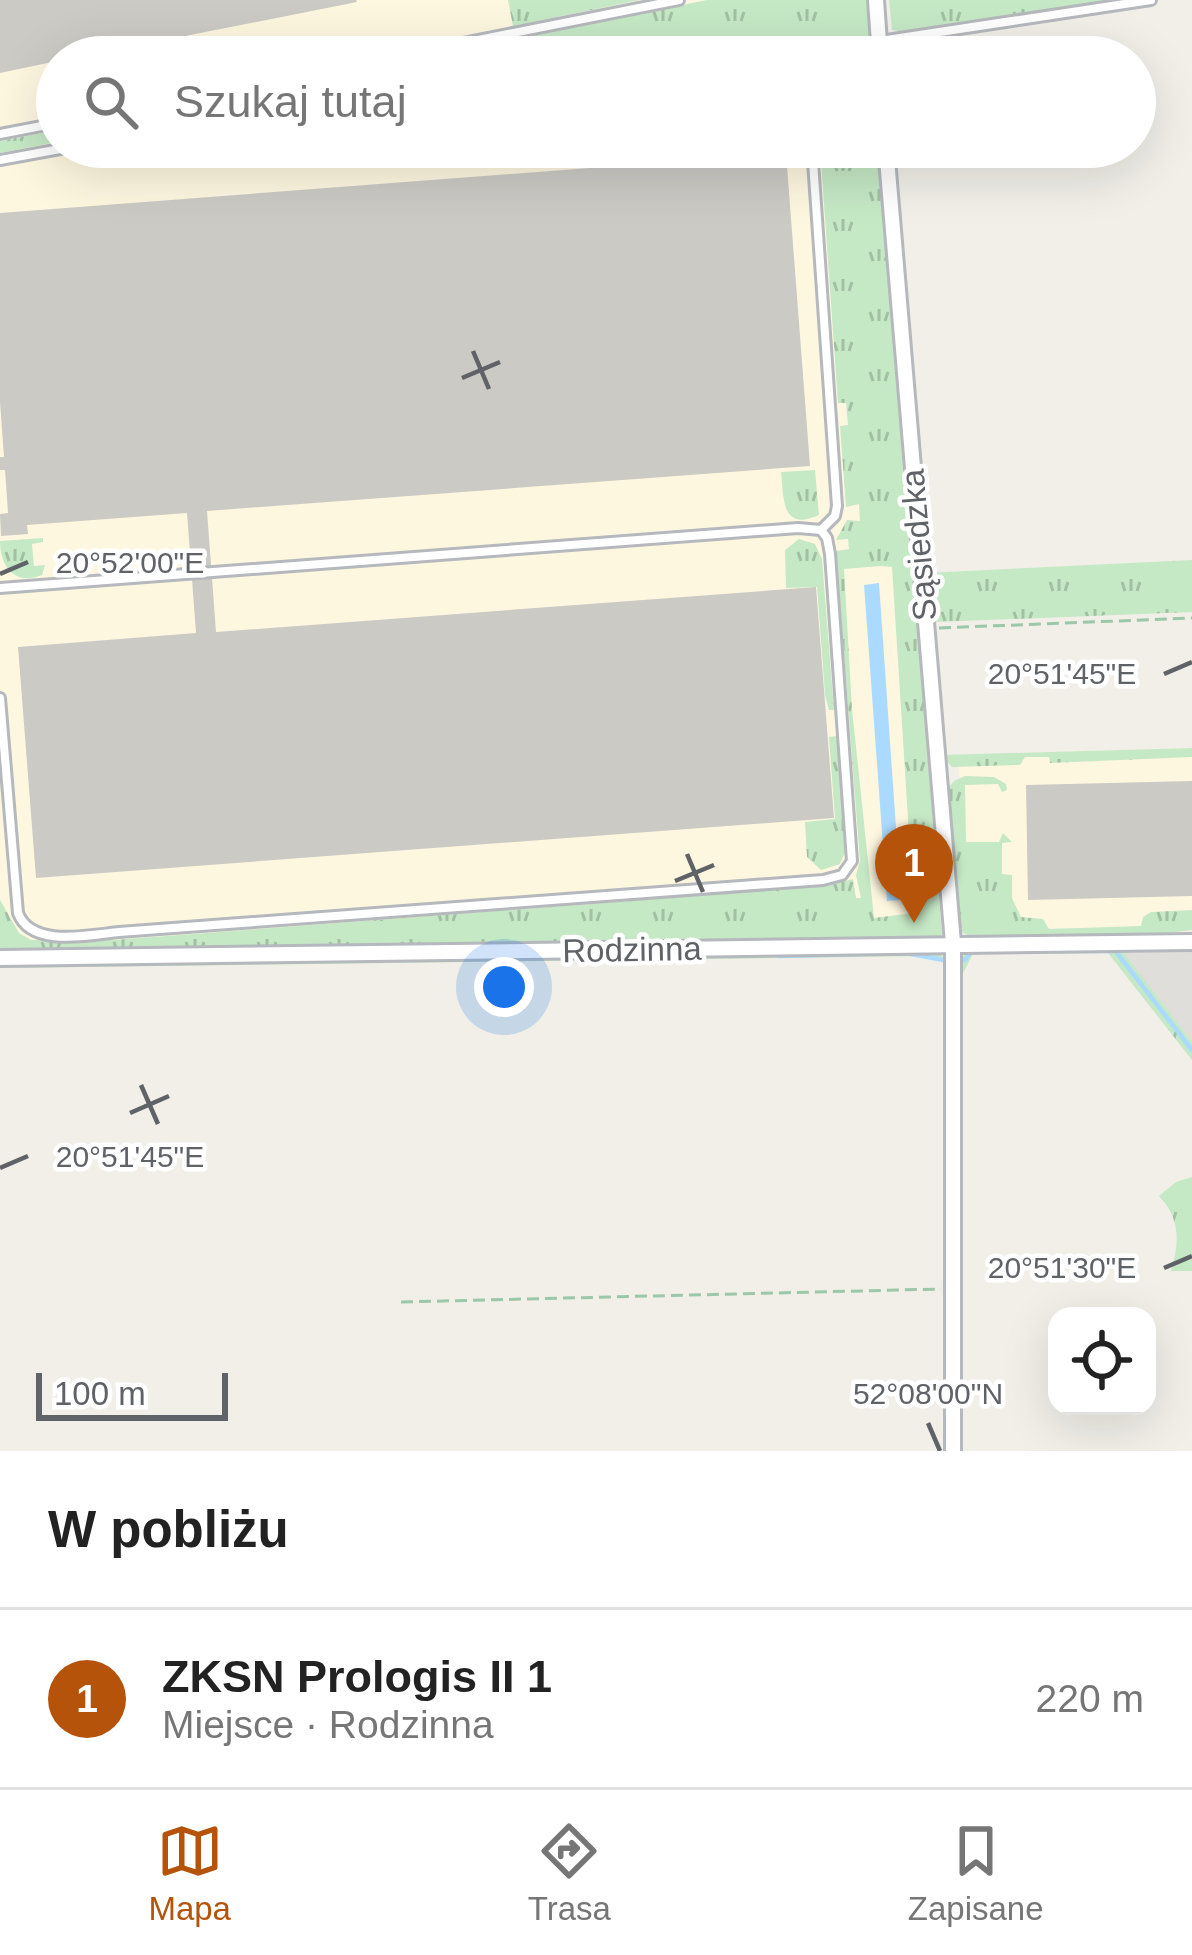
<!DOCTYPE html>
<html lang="pl">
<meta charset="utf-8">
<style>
:root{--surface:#fff;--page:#f6f6f6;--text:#222;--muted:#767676;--line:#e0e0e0;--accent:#b45309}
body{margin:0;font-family:Helvetica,sans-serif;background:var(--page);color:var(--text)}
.controls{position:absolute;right:36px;bottom:36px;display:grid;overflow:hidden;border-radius:24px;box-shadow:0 12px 48px #0002}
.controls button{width:108px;height:108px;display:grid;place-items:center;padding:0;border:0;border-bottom:3px solid var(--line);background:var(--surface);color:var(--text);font:60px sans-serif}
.scale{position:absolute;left:36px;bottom:30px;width:192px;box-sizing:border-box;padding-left:12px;border:6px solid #5f6368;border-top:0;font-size:33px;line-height:42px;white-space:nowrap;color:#5f6368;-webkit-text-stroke:9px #fff;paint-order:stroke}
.you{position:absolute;left:504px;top:987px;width:42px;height:42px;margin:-30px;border:9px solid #fff;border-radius:50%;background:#1a73e8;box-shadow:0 0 0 18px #1a73e833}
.badge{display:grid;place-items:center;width:78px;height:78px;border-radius:50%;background:var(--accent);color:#fff;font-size:39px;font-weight:700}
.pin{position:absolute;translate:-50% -99px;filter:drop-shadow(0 3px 6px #0008)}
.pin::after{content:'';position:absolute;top:63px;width:42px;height:36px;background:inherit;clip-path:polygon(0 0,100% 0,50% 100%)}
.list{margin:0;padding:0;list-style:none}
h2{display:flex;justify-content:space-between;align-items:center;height:156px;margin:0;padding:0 48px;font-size:51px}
h2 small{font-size:39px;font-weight:400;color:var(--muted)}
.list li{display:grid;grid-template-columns:78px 1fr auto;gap:36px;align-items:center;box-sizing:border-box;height:180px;padding:0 48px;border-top:3px solid var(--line)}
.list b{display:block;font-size:45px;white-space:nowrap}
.list p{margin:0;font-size:39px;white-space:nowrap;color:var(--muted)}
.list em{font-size:39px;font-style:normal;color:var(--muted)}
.icon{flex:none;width:66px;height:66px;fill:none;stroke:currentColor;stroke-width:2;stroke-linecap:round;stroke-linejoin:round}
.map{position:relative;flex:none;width:1192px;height:1451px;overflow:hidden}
.search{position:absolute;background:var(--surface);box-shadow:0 12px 48px #0002;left:36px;right:36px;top:36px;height:132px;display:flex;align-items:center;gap:30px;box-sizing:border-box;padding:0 42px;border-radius:66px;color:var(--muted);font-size:45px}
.sheet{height:336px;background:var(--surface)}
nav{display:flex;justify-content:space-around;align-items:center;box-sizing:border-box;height:168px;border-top:3px solid var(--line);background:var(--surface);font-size:33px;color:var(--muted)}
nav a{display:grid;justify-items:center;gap:6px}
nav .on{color:var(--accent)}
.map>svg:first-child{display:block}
.commercial{fill:#fef7e0}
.industrial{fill:#e0deda}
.grass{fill:url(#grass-tufts);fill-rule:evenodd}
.water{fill:#aadaff}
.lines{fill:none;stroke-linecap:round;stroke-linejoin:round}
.stream{stroke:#aadaff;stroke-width:4.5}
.building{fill:#cccac5}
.lane-casing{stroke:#b5b8bc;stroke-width:14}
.street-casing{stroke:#b5b8bc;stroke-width:20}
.path{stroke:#9cc7a9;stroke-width:3;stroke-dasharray:12 6;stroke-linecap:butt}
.lane{stroke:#fff;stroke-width:8}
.street{stroke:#fff;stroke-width:14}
.ticks{fill:none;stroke:#5f6368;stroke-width:4.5}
.labels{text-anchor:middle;stroke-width:9;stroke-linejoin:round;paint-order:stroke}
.street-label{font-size:33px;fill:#5f6368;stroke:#fff}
.ticks-label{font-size:30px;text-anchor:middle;fill:#5f6368;stroke:#fff;stroke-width:9;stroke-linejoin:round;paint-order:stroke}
</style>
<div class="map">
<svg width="1192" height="1451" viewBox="0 0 1192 1451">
<defs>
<pattern id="grass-tufts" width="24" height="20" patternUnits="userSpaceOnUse" patternTransform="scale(3)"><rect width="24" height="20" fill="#c5e8c5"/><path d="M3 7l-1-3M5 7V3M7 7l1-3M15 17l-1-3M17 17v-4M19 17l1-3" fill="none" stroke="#a3c0a4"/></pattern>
</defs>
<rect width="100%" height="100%" fill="#f1efe8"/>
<!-- commercial -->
<g class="commercial">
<path d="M0,0H862L866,57H57V147H871L917,920L903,921L902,929L0,944Z"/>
<path d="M1192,748V928L971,929L958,755Z"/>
</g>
<!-- industrial -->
<path class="industrial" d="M1192,951V1042L1123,953Z"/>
<!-- grass -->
<g class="grass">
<path d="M508,0H640L513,26Z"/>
<path d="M707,0H868L872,57H836L831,51L754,57H426Z"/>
<path d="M889,0H1125L903,32L892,30Z"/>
<path d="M57,130V142L0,153V141Z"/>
<path d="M820,147H879L942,935L930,939L0,954V900L19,933L31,940H113L827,886L853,879L856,898H861L856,875L860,861L836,551L849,549L848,539L836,540L847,520L860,521L859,504L846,507L840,426L848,425L846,403H838ZM880,566L892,567L914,913L874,918L852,709L844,569Z"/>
<path d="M815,470L819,515C781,532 784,499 781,472Z"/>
<path d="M43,538V542L32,544L34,566L45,565L42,575C15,586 0,567 0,541Z"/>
<path d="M799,539L815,544L822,559L834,710H829L825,695L817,587L786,588L785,550Z"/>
<path d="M1192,560V612L936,622L930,618L926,573Z"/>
<path d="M837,736L845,852L840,864L821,870L807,857L805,822L835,819L829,737Z"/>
<path d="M1192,748V757L1050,763L1049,757H1025L1020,765L952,767L942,755Z"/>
<path d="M965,776L994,777L1006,784L1007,790L1002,792L998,784L965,785L966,842H999L1003,833L1012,842L1002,843V874L1012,875V898L1021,917L1043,919L1049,929L1141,926L1143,917L1151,912L1192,910V930L1134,937L969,936L961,932L946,791L954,781Z"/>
<path d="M1192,948L1124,953L1192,1042V1060L1108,953L973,954L962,975L959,972L961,958L968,950Z"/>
<path d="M940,952L946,964L931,956L0,968V963Z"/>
<path d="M1192,1177V1271H1171C1180,1242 1180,1218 1159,1196L1176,1182Z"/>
</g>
<!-- water -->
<path class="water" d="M879,583L901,900L887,901L864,585Z"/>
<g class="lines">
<!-- stream -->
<g class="stream">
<path d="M1027,951H1115"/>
<path d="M1117,953L1192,1050"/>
<path d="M779,956L906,953L943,960"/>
<path d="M965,960L970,953L986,951"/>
</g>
</g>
<!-- building -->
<g class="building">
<path d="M0,0H356L357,2L79,57H57V61L0,73Z"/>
<path d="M786,153L810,466L207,511L216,632L816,587L834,818L36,878L18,647L196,633L187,513L27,525L28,534L1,536L0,514L8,513L5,470H0V457H4L0,402V213Z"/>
<path d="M1192,781V896L1028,900L1026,785Z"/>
</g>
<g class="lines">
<defs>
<g id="lane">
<path d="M880,41L1151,0"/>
<path d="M392,57L679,0"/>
<path d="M0,134L57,123"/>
<path d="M812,147L837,506L835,516L821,530"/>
<path d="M0,160L71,147"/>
<path d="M0,588L798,528L821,530L827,538L830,554L852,861L842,875L823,880L119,932C89,935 31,948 18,913L0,698"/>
</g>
<g id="street">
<path d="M876,0L880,57"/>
<path d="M886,147L953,943V1451"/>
<path d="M0,958L1192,942"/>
</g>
</defs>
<!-- lane casing -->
<use href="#lane" class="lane-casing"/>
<!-- street casing -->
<use href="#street" class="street-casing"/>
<!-- path -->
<g class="path">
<path d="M352,57L384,51"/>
<path d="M939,628L1192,618"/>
<path d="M401,1302L941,1289"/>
</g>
<!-- lane -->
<use href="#lane" class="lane"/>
<!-- street -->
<use href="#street" class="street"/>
</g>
<!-- ticks -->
<path class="ticks" d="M473,351L489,389M462,378L500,362M0,574L28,562M1164,674L1192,662M687,854L703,892M675,881L714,865M141,1085L158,1124M130,1113L169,1096M0,1168L28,1156M1164,1268L1192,1256M928,1423L940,1451"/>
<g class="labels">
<!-- street labels -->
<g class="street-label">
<text transform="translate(918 545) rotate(-95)" y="12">Sąsiedzka</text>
<text transform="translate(632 949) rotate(-1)" y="12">Rodzinna</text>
</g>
</g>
<g class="ticks-label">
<text x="130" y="573">20°52'00"E</text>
<text x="1062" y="684">20°51'45"E</text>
<text x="130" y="1167">20°51'45"E</text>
<text x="1062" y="1278">20°51'30"E</text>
<text x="928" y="1404">52°08'00"N</text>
</g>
</svg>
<div class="controls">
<button><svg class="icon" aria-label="locate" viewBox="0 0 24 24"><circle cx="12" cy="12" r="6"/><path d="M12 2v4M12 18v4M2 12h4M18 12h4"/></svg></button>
</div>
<div class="scale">100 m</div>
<div class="you"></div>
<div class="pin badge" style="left:914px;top:923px">1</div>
<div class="search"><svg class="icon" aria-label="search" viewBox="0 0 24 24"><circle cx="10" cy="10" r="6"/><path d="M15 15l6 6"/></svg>Szukaj tutaj</div>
</div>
<section class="sheet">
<h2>W pobliżu<small></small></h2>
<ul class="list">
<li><span class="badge">1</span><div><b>ZKSN Prologis II 1</b><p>Miejsce · Rodzinna</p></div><em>220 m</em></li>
</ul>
</section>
<nav>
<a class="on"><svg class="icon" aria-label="map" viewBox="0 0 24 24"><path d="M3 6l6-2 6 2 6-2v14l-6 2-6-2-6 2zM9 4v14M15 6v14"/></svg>Mapa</a>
<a><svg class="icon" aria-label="directions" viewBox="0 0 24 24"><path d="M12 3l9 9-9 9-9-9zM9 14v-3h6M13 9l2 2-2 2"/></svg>Trasa</a>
<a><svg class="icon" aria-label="saved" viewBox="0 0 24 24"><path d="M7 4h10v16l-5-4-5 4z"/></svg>Zapisane</a>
</nav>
